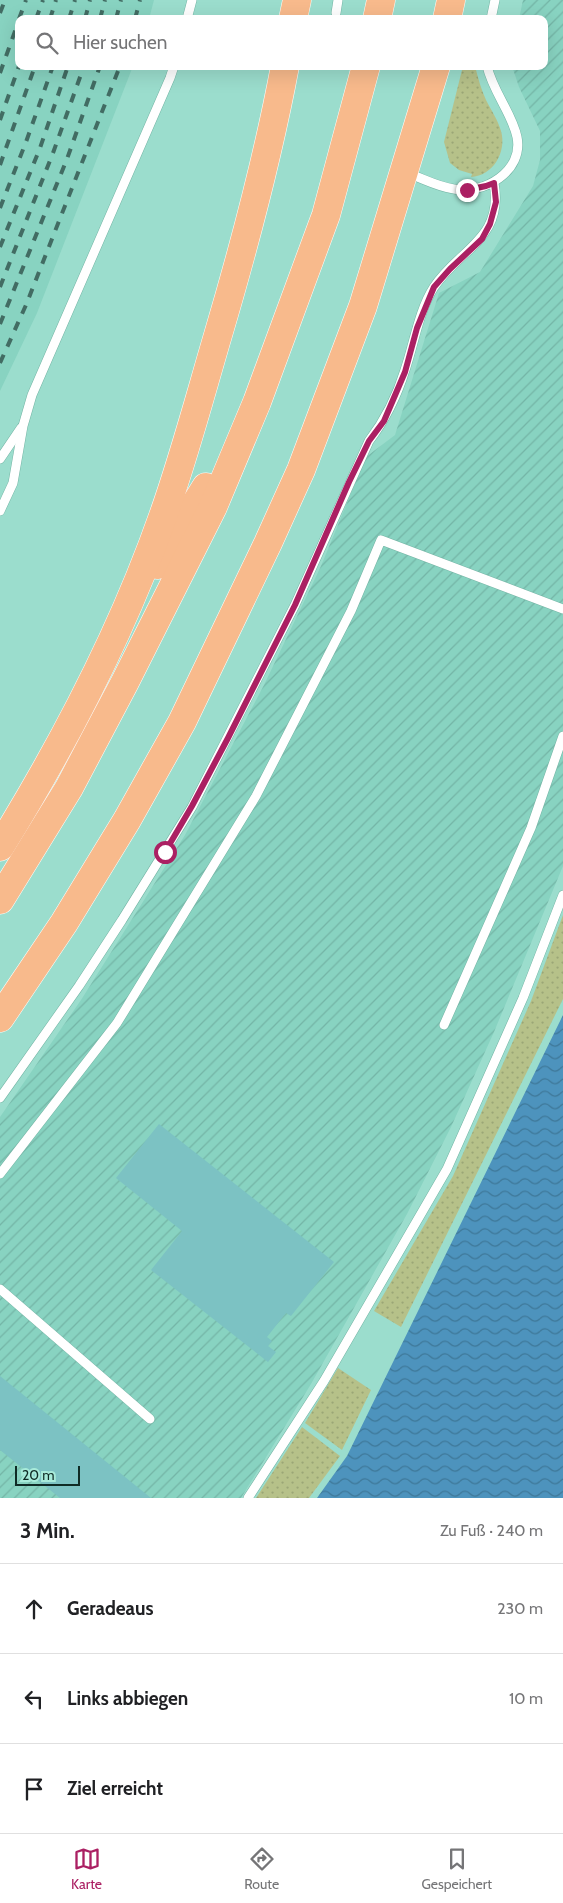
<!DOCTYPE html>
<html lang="de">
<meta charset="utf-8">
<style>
:root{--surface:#fff;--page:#f6f6f6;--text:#202124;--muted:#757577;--line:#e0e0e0;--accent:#ab2063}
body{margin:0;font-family:Cabin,sans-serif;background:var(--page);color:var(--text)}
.scale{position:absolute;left:15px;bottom:12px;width:65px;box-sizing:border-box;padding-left:5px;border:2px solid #0f2b25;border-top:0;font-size:14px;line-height:18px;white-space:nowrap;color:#0f2b25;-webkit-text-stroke:4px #a8ebda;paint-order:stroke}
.stop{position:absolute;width:15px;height:15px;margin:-11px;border:4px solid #ab2063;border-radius:50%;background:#fff}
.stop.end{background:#ab2063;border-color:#fff;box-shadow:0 1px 5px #0008}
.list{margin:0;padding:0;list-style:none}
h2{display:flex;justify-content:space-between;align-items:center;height:65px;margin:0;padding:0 20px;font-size:21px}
h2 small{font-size:16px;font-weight:400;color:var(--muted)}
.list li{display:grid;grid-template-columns:32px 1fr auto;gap:15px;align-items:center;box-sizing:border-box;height:90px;padding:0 20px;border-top:1px solid var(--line)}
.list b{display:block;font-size:19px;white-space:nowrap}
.list em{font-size:16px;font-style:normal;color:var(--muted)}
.icon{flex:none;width:28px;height:28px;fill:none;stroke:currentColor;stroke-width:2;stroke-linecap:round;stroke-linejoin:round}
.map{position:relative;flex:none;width:563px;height:1498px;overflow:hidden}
.search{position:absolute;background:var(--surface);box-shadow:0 5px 20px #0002;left:15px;right:15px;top:15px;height:55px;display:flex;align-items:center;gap:12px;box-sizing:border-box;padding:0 18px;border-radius:10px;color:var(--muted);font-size:19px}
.sheet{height:335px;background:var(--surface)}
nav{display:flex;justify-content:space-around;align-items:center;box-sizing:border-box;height:70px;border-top:1px solid var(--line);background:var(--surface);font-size:14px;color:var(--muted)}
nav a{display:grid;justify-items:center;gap:2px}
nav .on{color:var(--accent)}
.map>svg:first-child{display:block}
.built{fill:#88d3c1}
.industrial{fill:url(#industrial-furrows)}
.grass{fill:url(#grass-dots)}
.water{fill:url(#water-waves)}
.building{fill:#7cc2c3}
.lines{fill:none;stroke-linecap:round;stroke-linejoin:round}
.lane-casing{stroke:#73b4a4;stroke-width:10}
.highway-casing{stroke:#fff;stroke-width:29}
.lane{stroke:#fff;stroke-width:9}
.highway{stroke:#f8ba8c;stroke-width:28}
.rail{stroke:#426c63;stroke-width:4;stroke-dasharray:9 9;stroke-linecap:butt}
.route{stroke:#ab2063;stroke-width:6}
</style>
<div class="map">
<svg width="563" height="1498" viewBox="0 0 563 1498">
<defs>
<pattern id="industrial-furrows" width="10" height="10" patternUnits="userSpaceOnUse" patternTransform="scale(1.25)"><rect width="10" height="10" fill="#88d3c1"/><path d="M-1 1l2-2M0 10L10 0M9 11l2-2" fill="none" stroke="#74b5a6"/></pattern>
<pattern id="grass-dots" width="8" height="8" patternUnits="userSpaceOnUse" patternTransform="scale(1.25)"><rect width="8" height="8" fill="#b6c189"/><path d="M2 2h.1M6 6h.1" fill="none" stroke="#9ba676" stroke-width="1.8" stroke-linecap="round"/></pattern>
<pattern id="water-waves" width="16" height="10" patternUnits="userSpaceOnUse" patternTransform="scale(1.25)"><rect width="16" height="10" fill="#4d93bd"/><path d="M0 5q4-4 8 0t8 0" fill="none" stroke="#3e7899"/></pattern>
</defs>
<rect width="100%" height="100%" fill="#9bddcd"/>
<!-- built -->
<path class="built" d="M0,0H154L149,19H19V66H133L37,313L0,391Z"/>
<!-- industrial -->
<path class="industrial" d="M523,0H563V866L494,1032L451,1127L407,1214L311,1384L241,1498H0V1117L81,1000L185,835L264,685L321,566L366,457L395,435L439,293L480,272L533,186L540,160V131L519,87L512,66H544V19H519Z"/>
<!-- grass -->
<g class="grass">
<path d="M463,66H475C478,78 481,89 486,100C491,110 498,120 501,131C507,152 493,176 471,177L472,174L459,170L450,163L444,142Z"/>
<path d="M563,915V999L401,1327L374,1311L453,1176L531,1001Z"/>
<path d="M338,1368L371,1390L342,1450L305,1423Z"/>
<path d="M302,1427L340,1456L309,1498H256Z"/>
</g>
<!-- water -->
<path class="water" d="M563,1015V1498H317L347,1456Z"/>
<!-- building -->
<g class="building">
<path d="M159,1124L334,1262L291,1316L286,1313L267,1337L272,1341L268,1346L276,1352L268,1362L151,1270L182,1231L116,1178Z"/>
<path d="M0,1376L151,1498H60L0,1450Z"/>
</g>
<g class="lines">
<defs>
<g id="lane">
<path d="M336,13L338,0"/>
<path d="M187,19L192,0"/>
<path d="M491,19L495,0"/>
<path d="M407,173C422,178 438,187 454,189C484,195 524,171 517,137C512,113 493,92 487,66"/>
<path d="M0,459L21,428"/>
<path d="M0,511L13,483L23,426L32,395L170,78L174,66"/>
<path d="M444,1025L531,828L563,736"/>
<path d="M0,1098L79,986L122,920L192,807L295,605L369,441C385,420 397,396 405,370C414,344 419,310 434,287C459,249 504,239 494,183"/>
<path d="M0,1174L117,1023L256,796L351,611L381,540L563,609"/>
<path d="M0,1289L150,1419"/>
<path d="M248,1498L324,1381L447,1169L523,998L563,895"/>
</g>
<g id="highway">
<path d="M293,19L297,0"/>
<path d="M377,19L381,0"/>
<path d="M447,19L451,0"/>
<path d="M157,565L206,487"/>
<path d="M0,847C63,745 123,630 163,516C184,457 200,396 218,335C244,247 268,157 285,66"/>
<path d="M0,900L69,788L125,682L213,507L257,402L326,215L366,66"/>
<path d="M0,1018L64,923L127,820L182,722L268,543L301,470L363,306L436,66"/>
</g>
</defs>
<!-- lane casing -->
<use href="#lane" class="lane-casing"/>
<!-- highway casing -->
<use href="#highway" class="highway-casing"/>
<!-- lane -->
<use href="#lane" class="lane"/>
<!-- highway -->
<use href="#highway" class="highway"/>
<!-- rail -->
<g class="rail">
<path d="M0,13L5,0"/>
<path d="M19,19L26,0"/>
<path d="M36,19L43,0"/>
<path d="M50,19L56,0"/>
<path d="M69,19L75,0"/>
<path d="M85,19L90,0"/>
<path d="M100,19L105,0"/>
<path d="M116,19L121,0"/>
<path d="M135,19L140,0"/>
<path d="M0,73L19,20"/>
<path d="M0,120L19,66"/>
<path d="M0,165L35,66"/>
<path d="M0,208L26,142L53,66"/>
<path d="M0,247L40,148L68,66"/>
<path d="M0,287L53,153L84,66"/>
<path d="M0,324L67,159L100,66"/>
<path d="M0,363L26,305L120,66"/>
</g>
</g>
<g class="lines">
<!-- route -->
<path class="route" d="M165,852L192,806L228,738L295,605L349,482L369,441L384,421L405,372L417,328L434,287L450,269L482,239L490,224L496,202L494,183L486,186L467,190"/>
</g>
</svg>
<div class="scale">20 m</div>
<div class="stop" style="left:165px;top:852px"></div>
<div class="stop end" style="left:467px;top:190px"></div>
<div class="search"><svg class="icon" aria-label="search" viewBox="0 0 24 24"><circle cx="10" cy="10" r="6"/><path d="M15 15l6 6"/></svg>Hier suchen</div>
</div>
<section class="sheet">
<h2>3 Min.<small>Zu Fuß · 240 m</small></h2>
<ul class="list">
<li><svg class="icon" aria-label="ahead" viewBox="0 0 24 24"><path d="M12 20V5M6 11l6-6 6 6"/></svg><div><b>Geradeaus</b></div><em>230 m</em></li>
<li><svg class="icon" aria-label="left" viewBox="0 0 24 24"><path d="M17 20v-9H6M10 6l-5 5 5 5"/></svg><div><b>Links abbiegen</b></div><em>10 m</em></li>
<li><svg class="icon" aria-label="arrive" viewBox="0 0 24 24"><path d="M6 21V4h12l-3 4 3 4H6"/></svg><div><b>Ziel erreicht</b></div></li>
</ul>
</section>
<nav>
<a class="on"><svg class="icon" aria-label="map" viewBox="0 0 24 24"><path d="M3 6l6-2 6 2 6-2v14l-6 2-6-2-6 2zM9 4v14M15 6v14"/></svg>Karte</a>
<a><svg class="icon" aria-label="directions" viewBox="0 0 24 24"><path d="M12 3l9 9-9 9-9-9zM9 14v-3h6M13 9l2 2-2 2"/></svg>Route</a>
<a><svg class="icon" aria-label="saved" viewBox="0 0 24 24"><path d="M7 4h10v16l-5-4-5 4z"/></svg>Gespeichert</a>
</nav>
